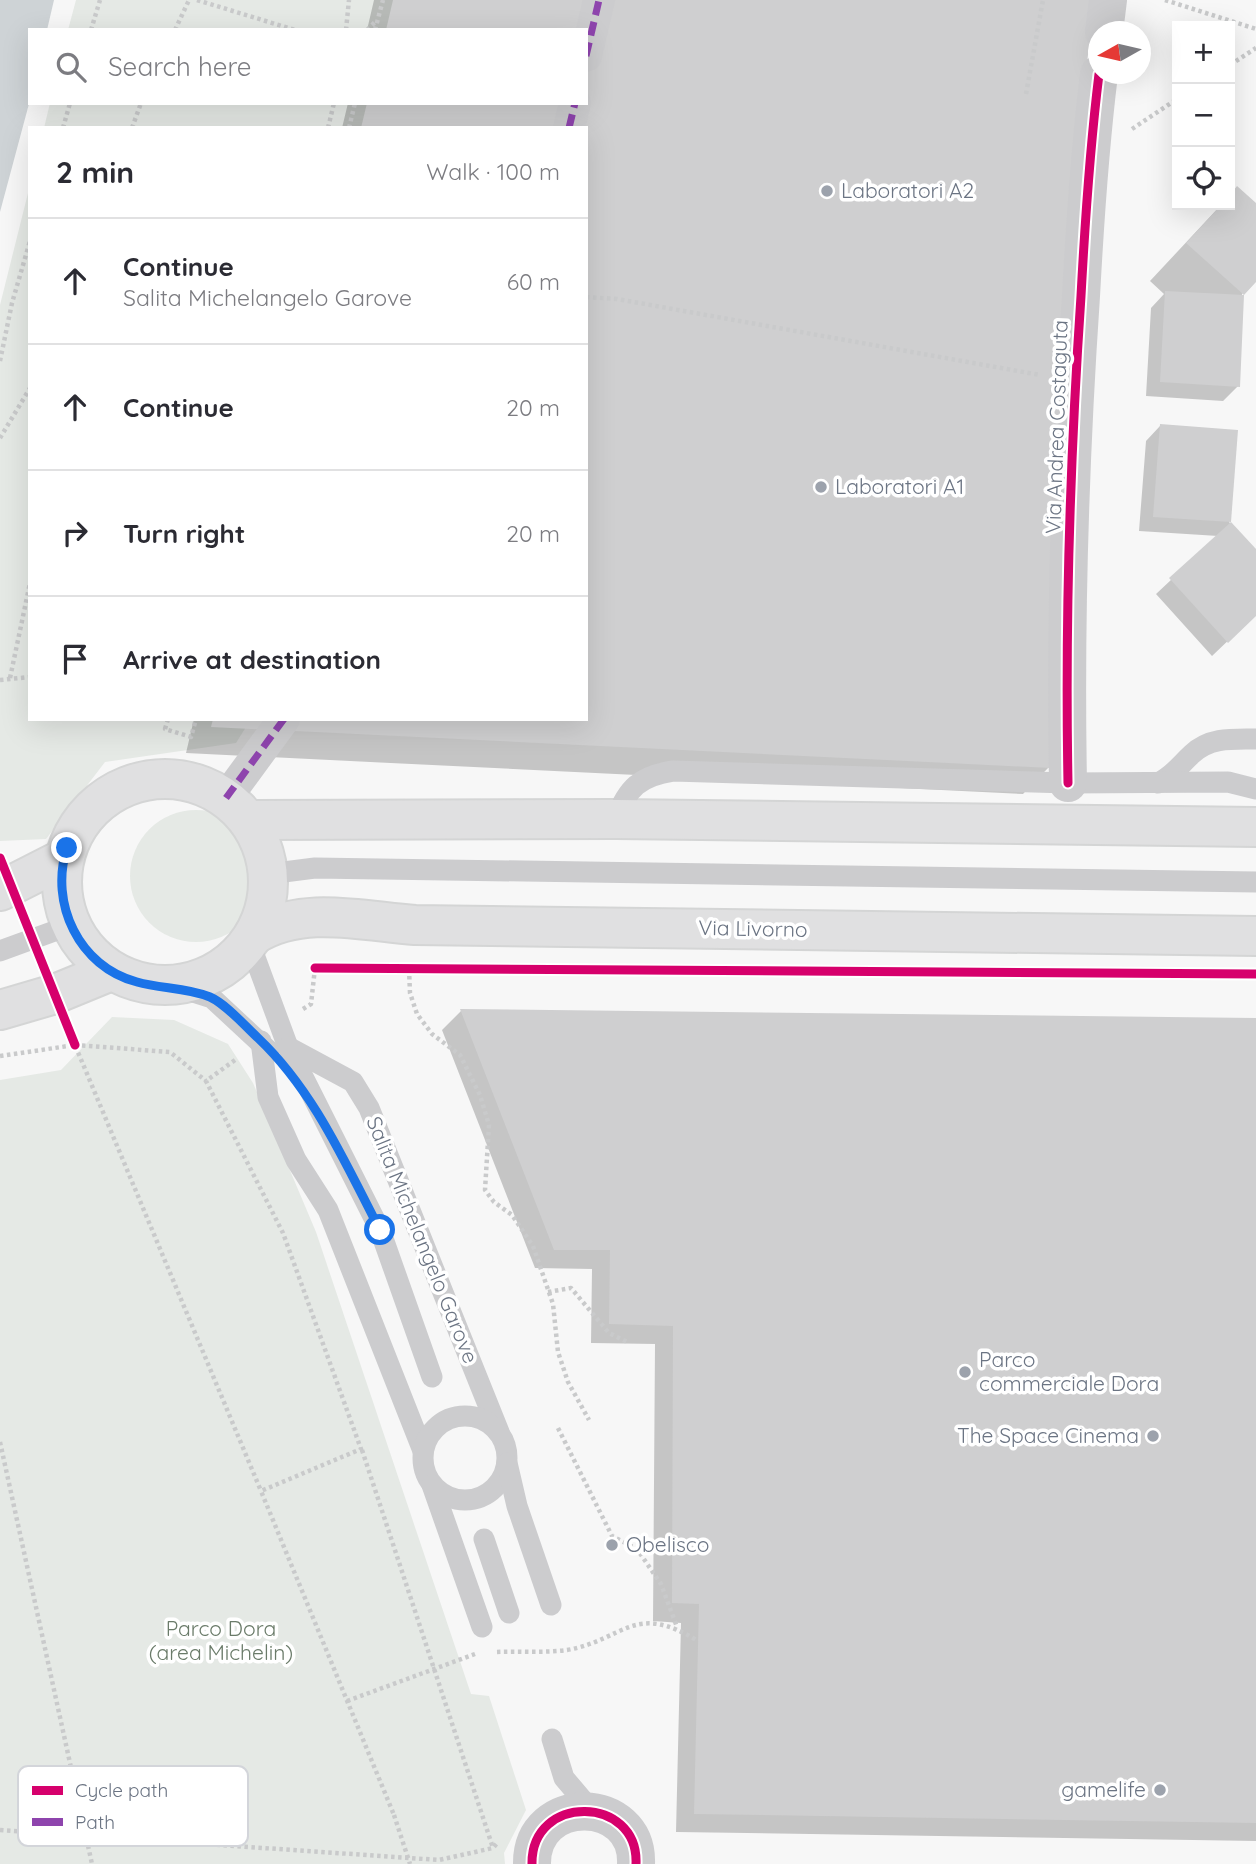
<!DOCTYPE html>
<meta charset="utf-8">
<style>
:root{--surface:#fff;--page:#f2f2f3;--text:#2b2b33;--muted:#7c7c81;--line:#e1e1e2}
body{margin:0;font-family:Quicksand,sans-serif;background:var(--page);color:var(--text)}
.controls{position:absolute;right:21px;top:21px;display:grid;overflow:hidden;border-radius:0px;box-shadow:0 7px 28px #0002}
.controls button{width:63px;height:63px;display:grid;place-items:center;padding:0;border:0;border-bottom:2px solid var(--line);background:var(--surface);color:var(--text);font:35px sans-serif}
.compass{position:absolute;left:1088px;top:21px;width:63px;height:63px;border-radius:50%;background:var(--surface);box-shadow:0 7px 28px #0002;rotate:262deg}
.stop{position:absolute;width:21px;height:21px;margin:-16px;border:5px solid #1a73e8;border-radius:50%;background:#fff}
.stop.end{background:#1a73e8;border-color:#fff;box-shadow:0 2px 7px #0008}
.list{margin:0;padding:0;list-style:none}
h2{display:flex;justify-content:space-between;align-items:center;height:91px;margin:0;padding:0 28px;font-size:30px}
h2 small{font-size:23px;font-weight:400;color:var(--muted)}
.list li{display:grid;grid-template-columns:46px 1fr auto;gap:21px;align-items:center;box-sizing:border-box;height:126px;padding:0 28px;border-top:2px solid var(--line)}
.list b{display:block;font-size:26px;white-space:nowrap}
.list p{margin:0;font-size:23px;white-space:nowrap;color:var(--muted)}
.list em{font-size:23px;font-style:normal;color:var(--muted)}
.icon{flex:none;width:38px;height:38px;fill:none;stroke:currentColor;stroke-width:2;stroke-linecap:round;stroke-linejoin:round}
.map{position:relative;flex:none;width:1256px;height:1864px;overflow:hidden}
.search{position:absolute;background:var(--surface);box-shadow:0 7px 28px #0002;left:28px;top:28px;width:560px;height:77px;display:flex;align-items:center;gap:18px;box-sizing:border-box;padding:0 24px;border-radius:0px;color:var(--muted);font-size:26px}
.panel{position:absolute;background:var(--surface);box-shadow:0 7px 28px #0002;left:28px;top:126px;width:560px;height:595px;border-radius:0px}
.map>svg:first-child{display:block}
.green{fill:#e5e9e5}
.water{fill:#ced3d6}
.shadow{fill:#0003}
.building{fill:#cfcfd0}
.lines{fill:none;stroke-linecap:round;stroke-linejoin:round}
.secondary-casing{stroke:#d4d5d5;stroke-width:42}
.path{stroke:#c9cacb;stroke-width:4.5;stroke-dasharray:3.5 3.5;stroke-linecap:butt}
.service{stroke:#ccccce;stroke-width:21}
.pedestrian{stroke:#ccccce;stroke-width:32}
.minor{stroke:#ccccce;stroke-width:38}
.secondary{stroke:#e0e0e1;stroke-width:38}
.path-bridge{stroke:#c9cacb;stroke-width:4.5;stroke-dasharray:3.5 3.5;stroke-linecap:butt}
.quiet{stroke:#8e44ad;stroke-width:7;stroke-dasharray:14 7;stroke-linecap:butt}
.cycleway-casing{stroke:#fff;stroke-width:13}
.cycleway{stroke:#d6006c;stroke-width:9}
.route{stroke:#1a73e8;stroke-width:9}
.poi-dot{fill:#9ca2ac;stroke:#fff;stroke-width:2.5}
.labels{text-anchor:middle;stroke-width:7;stroke-linejoin:round;paint-order:stroke}
.poi-label{font-size:21px;fill:#6b7483;stroke:#fff;text-anchor:start}
.street-label{font-size:21px;fill:#6b7483;stroke:#fff}
.park-label{font-size:21px;fill:#6a7b69;stroke:#fff}
.key{fill:#fff;stroke:#d3d5da;stroke-width:2}
.key-label{font-size:19px;fill:#6b7483}
</style>
<div class="map">
<svg width="1256" height="1864" viewBox="0 0 1256 1864">
<rect width="100%" height="100%" fill="#f7f7f7"/>
<!-- green -->
<g class="green">
<path d="M76,0H401L393,30H68Z"/>
<path d="M50,103H374L368,128H44Z"/>
<path d="M30,185V719H251L236,743L105,762L46,839L0,841V305Z"/>
<circle cx="196" cy="876" r="66"/>
<path d="M112,1017L174,1020L228,1044L253,1083L316,1232L471,1694L489,1696L526,1810L504,1853L505,1864H0V1080L61,1070Z"/>
</g>
<!-- water -->
<path class="water" d="M0,0H54L47,30H30V100L0,212Z"/>
<!-- shadow -->
<g class="shadow">
<path d="M374,0H1095L1076,122L1049,767L1023,794L186,753L194,719H586V128H342L348,103H586V30H367Z"/>
<path d="M1237,189L1256,206V279L1242,294L1238,386L1223,401L1146,396L1151,308L1164,294L1150,281L1221,205H1230V196Z"/>
<path d="M1160,426L1236,432L1229,522L1256,552V614L1212,656L1156,594L1218,536L1139,531L1146,441Z"/>
<path d="M461,1011L1256,1020V1841L676,1832L681,1623L653,1621L655,1344L591,1343L592,1269L535,1268L442,1030Z"/>
</g>
<!-- building -->
<g class="building">
<path d="M393,0H1097L1077,122L1051,768L211,727L213,719H586V128H361L367,103H586V30H386Z"/>
<path d="M1237,186L1256,203V282L1244,295L1186,243L1221,205H1230V195Z"/>
<path d="M1165,291L1244,295L1240,387L1160,382Z"/>
<path d="M1160,424L1238,430L1231,522L1153,517Z"/>
<path d="M1231,522L1256,549V616L1228,643L1169,578Z"/>
<path d="M460,1009L1256,1018V1823L694,1814L699,1604L672,1603L673,1326L609,1324L610,1250H554Z"/>
</g>
<g class="lines">
<defs>
<g id="secondary">
<circle cx="165" cy="882" r="103"/>
<path d="M249,820L616,819L1256,827"/>
<path d="M0,891L63,859"/>
<path d="M254,935C302,905 362,921 415,925L1256,936"/>
<path d="M0,1010L55,994L111,971"/>
</g>
</defs>
<!-- secondary casing -->
<use href="#secondary" class="secondary-casing"/>
<!-- path -->
<g class="path">
<path d="M197,0L295,30"/>
<path d="M1165,0L1256,29"/>
<path d="M91,30L100,0"/>
<path d="M175,30L189,0"/>
<path d="M346,30L349,0"/>
<path d="M367,30L376,21"/>
<path d="M375,30L383,0"/>
<path d="M1230,65L1256,48"/>
<path d="M1026,94L1043,0"/>
<path d="M63,128L70,103"/>
<path d="M132,128L141,103"/>
<path d="M328,128L334,103"/>
<path d="M349,128L355,103"/>
<path d="M1132,129L1177,99"/>
<path d="M586,297L617,299L1040,375"/>
<path d="M0,361L12,303L30,241"/>
<path d="M0,438L30,388"/>
<path d="M10,678L30,583"/>
<path d="M0,680L30,677"/>
<path d="M168,719L165,729L191,737L196,719"/>
<path d="M409,969L410,993L417,1014L432,1034L460,1055L480,1095L489,1125L485,1190L494,1202L512,1215L533,1246L553,1304L558,1352L568,1382L589,1420"/>
<path d="M303,1009L311,1004L315,968"/>
<path d="M75,1045L170,1052L206,1081"/>
<path d="M0,1056L75,1045L261,1491"/>
<path d="M235,1060L206,1081L283,1233L361,1449L261,1491L394,1815"/>
<path d="M548,1292L571,1288L609,1333L627,1342"/>
<path d="M558,1428L612,1536L637,1549L661,1584L677,1627"/>
<path d="M0,1442L92,1864"/>
<path d="M362,1450L493,1848"/>
<path d="M497,1652C520,1651 545,1653 567,1650C625,1640 633,1601 698,1641"/>
<path d="M347,1701L475,1654"/>
<path d="M0,1830L439,1860L493,1848L498,1842"/>
</g>
<!-- service -->
<g class="service">
<path d="M1158,783C1174,775 1180,765 1192,754C1210,737 1233,739 1256,739"/>
<path d="M616,819C627,788 640,776 673,771L1068,783L1228,782L1256,789"/>
<path d="M268,874L315,868L1256,882"/>
<path d="M250,944L288,1047L380,1230L432,1377"/>
<path d="M0,951L71,925"/>
<path d="M171,985L212,998L269,1051"/>
<path d="M261,1041L268,1097L296,1160L328,1210L423,1451"/>
<path d="M288,1047L353,1082L369,1108L499,1432"/>
<circle cx="465" cy="1458" r="42"/>
<path d="M507,1463L517,1506L551,1605"/>
<path d="M432,1485L482,1627"/>
<path d="M484,1539L509,1613"/>
<path d="M552,1739L564,1778L592,1811"/>
</g>
<!-- pedestrian -->
<g class="pedestrian">
<path d="M586,56L599,0"/>
<path d="M569,128L575,103"/>
<path d="M226,798L284,719"/>
</g>
<!-- minor -->
<g class="minor">
<path d="M1104,32L1108,0"/>
<path d="M1068,783C1065,621 1070,458 1081,296C1085,221 1090,147 1099,74"/>
<path d="M532,1864C531,1793 639,1795 636,1864"/>
</g>
<!-- secondary -->
<use href="#secondary" class="secondary"/>
<!-- path-bridge -->
<path class="path-bridge" d="M394,1815L410,1864"/>
<!-- quiet -->
<g class="quiet">
<path d="M586,56L599,0"/>
<path d="M569,128L575,103"/>
<path d="M226,798L284,719"/>
</g>
<defs>
<g id="cycleway">
<path d="M1068,783C1065,621 1070,458 1081,296C1085,221 1090,147 1099,74"/>
<path d="M0,858L75,1045"/>
<path d="M315,968L1256,974"/>
<path d="M532,1864C531,1793 639,1795 636,1864"/>
</g>
</defs>
<!-- cycleway casing -->
<use href="#cycleway" class="cycleway-casing"/>
<!-- cycleway -->
<use href="#cycleway" class="cycleway"/>
</g>
<g class="lines">
<!-- route -->
<path class="route" d="M67,848C49,903 79,967 137,982C161,989 186,987 210,997C226,1004 245,1026 258,1038C314,1091 345,1163 380,1230"/>
</g>
<!-- markers -->
<g class="poi-dot">
<circle cx="827" cy="191" r="7"/>
<circle cx="821" cy="487" r="7"/>
<circle cx="965" cy="1372" r="7"/>
<circle cx="1153" cy="1436" r="7"/>
<circle cx="612" cy="1545" r="7"/>
<circle cx="1160" cy="1790" r="7"/>
</g>
<g class="labels">
<!-- poi labels -->
<g class="poi-label">
<text x="841" y="198">Laboratori A2</text>
<text x="835" y="494">Laboratori A1</text>
<text x="979" y="1367">Parco<tspan x="979" dy="24">commerciale Dora</tspan></text>
<text x="1139" y="1443" text-anchor="end">The Space Cinema</text>
<text x="626" y="1552">Obelisco</text>
<text x="1146" y="1797" text-anchor="end">gamelife</text>
</g>
<!-- street labels -->
<g class="street-label">
<text transform="translate(1057 427) rotate(-88)" y="7">Via Andrea Costaguta</text>
<text transform="translate(753 929) rotate(1)" y="7">Via Livorno</text>
<text transform="translate(422 1240) rotate(68)" y="7">Salita Michelangelo Garove</text>
</g>
<!-- park labels -->
<g class="park-label">
<text x="221" y="1636">Parco Dora<tspan x="221" dy="24">(area Michelin)</tspan></text>
</g>
</g>
<!-- legend -->
<rect x="18" y="1766" width="230" height="80" rx="10" class="key"/>
<rect x="32" y="1786" width="31" height="9" fill="#d6006c"/>
<rect x="32" y="1818" width="31" height="8" fill="#8e44ad"/>
<g class="key-label">
<text x="75" y="1797">Cycle path</text>
<text x="75" y="1829">Path</text>
</g>
</svg>
<div class="controls">
<button>+</button>
<button>−</button>
<button><svg class="icon" aria-label="locate" viewBox="0 0 24 24"><circle cx="12" cy="12" r="6"/><path d="M12 2v4M12 18v4M2 12h4M18 12h4"/></svg></button>
</div>
<svg class="compass" viewBox="-18 -18 36 36"><path d="M0-13l5 13h-10z" fill="#e53935"/><path d="M0 13l5-13h-10z" fill="#7c7c81"/></svg>
<div class="stop" style="left:380px;top:1230px"></div>
<div class="stop end" style="left:67px;top:848px"></div>
<div class="search"><svg class="icon" aria-label="search" viewBox="0 0 24 24"><circle cx="10" cy="10" r="6"/><path d="M15 15l6 6"/></svg>Search here</div>
<section class="panel">
<h2>2 min<small>Walk · 100 m</small></h2>
<ul class="list">
<li><svg class="icon" aria-label="ahead" viewBox="0 0 24 24"><path d="M12 20V5M6 11l6-6 6 6"/></svg><div><b>Continue</b><p>Salita Michelangelo Garove</p></div><em>60 m</em></li>
<li><svg class="icon" aria-label="ahead" viewBox="0 0 24 24"><path d="M12 20V5M6 11l6-6 6 6"/></svg><div><b>Continue</b></div><em>20 m</em></li>
<li><svg class="icon" aria-label="right" viewBox="0 0 24 24"><path d="M7 20v-9h11M14 6l5 5-5 5"/></svg><div><b>Turn right</b></div><em>20 m</em></li>
<li><svg class="icon" aria-label="arrive" viewBox="0 0 24 24"><path d="M6 21V4h12l-3 4 3 4H6"/></svg><div><b>Arrive at destination</b></div></li>
</ul>
</section>
</div>
